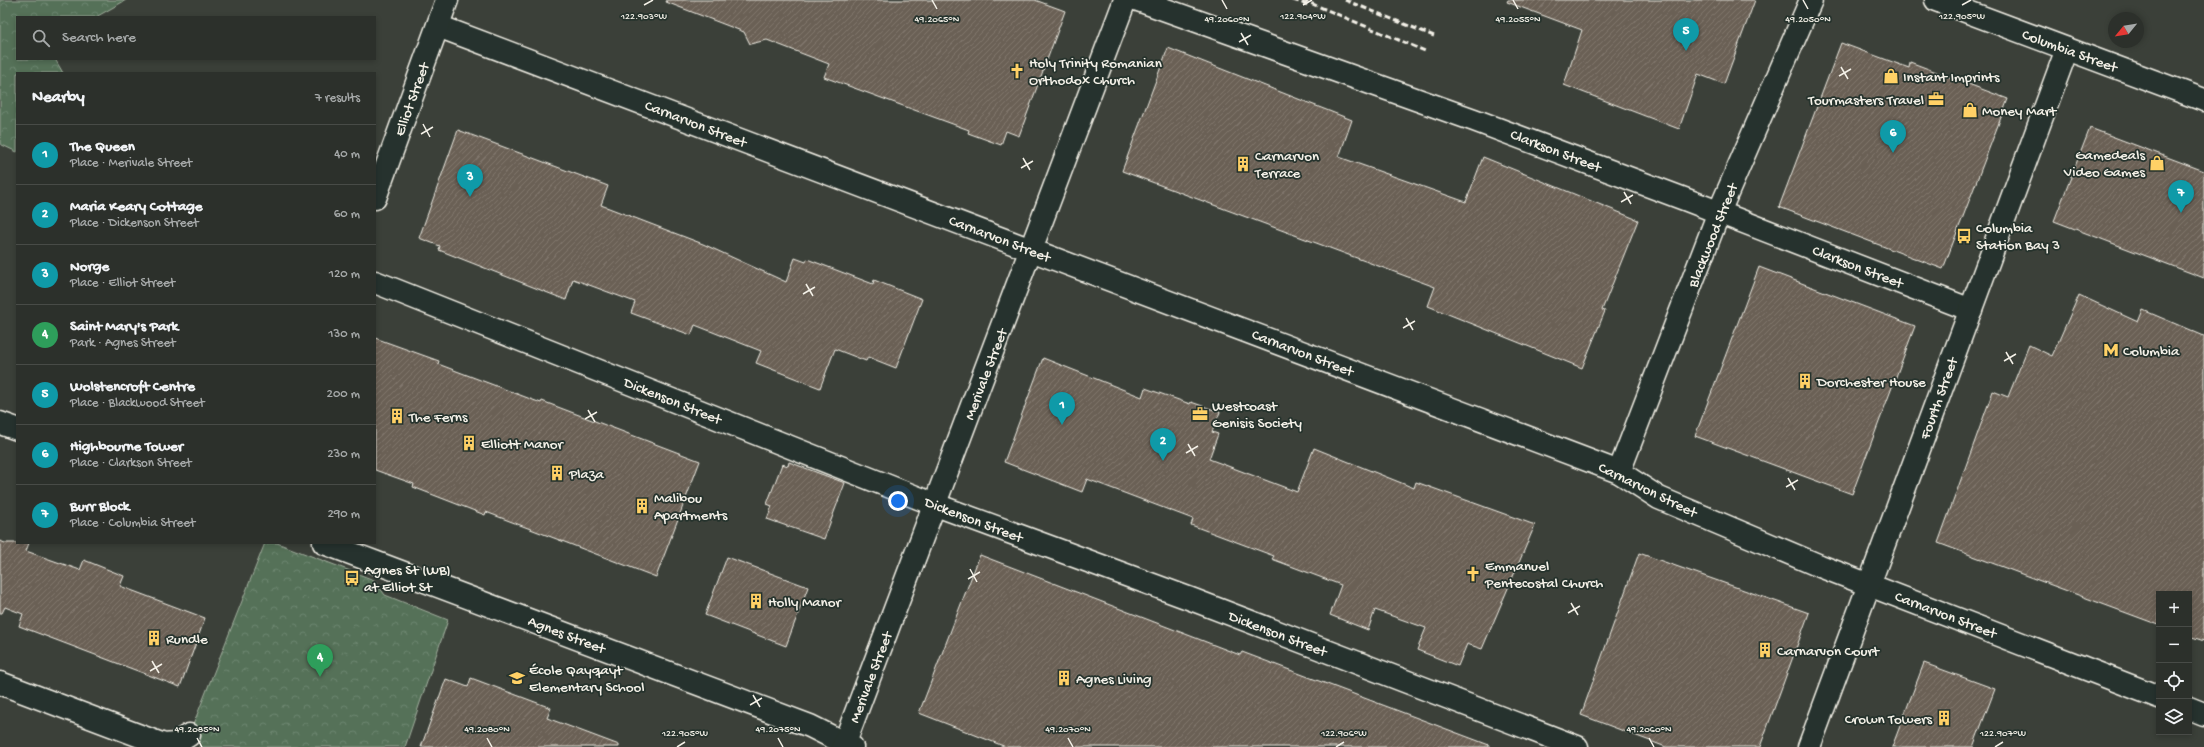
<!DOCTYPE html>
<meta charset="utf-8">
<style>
:root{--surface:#2c302b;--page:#383c37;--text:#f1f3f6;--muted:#a6a9a9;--line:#484b47;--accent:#95b2f1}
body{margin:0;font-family:"Gochi Hand",sans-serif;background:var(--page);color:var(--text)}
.controls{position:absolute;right:12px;bottom:12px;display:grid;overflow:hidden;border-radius:0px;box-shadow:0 2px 6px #0003}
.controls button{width:36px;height:36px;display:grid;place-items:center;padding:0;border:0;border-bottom:1px solid var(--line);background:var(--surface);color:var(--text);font:20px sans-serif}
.compass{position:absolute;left:2108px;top:12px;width:36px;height:36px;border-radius:50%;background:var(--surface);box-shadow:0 2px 6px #0003;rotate:240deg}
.you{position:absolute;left:898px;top:501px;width:14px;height:14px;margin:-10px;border:3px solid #fff;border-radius:50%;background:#1a73e8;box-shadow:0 0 0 6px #1a73e833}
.badge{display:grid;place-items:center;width:26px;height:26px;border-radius:50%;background:var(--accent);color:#fff;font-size:13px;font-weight:700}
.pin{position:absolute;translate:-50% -33px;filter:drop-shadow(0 1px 2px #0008)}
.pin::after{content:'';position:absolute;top:21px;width:14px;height:12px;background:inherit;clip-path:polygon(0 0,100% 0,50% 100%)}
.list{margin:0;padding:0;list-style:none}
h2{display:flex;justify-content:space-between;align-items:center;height:52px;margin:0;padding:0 16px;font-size:17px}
h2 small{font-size:13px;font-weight:400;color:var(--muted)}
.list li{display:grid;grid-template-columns:26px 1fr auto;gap:12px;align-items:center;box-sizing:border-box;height:60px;padding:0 16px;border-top:1px solid var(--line)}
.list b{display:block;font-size:15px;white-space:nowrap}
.list p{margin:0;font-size:13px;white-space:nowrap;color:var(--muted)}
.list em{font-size:13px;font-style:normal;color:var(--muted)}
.icon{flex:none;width:22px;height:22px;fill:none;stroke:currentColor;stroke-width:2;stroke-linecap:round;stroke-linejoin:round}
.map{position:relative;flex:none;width:2204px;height:747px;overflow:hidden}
.search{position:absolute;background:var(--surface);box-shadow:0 2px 6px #0003;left:16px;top:16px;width:360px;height:44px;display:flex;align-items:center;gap:10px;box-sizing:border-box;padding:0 14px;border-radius:0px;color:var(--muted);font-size:15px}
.panel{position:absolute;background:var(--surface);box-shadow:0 2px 6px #0003;left:16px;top:72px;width:360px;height:472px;border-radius:0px}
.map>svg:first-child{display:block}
.forest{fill:url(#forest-crowns);stroke:#a4b1a0}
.building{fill:url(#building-hatch);stroke:#f4f1e8}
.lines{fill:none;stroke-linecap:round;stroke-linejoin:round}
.street-casing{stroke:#f4f1e8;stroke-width:25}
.secondary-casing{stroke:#f4f1e8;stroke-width:25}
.street{stroke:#26332d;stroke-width:22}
.secondary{stroke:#26332d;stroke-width:22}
.rail{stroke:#f4f1e8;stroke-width:3;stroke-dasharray:6 3;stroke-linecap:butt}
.ticks{fill:none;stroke:#f4f1e8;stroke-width:1.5}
.labels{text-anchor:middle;stroke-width:3.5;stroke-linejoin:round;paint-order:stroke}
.street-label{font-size:15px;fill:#f4f1e8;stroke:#26332d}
.poi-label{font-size:15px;fill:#f4f1e8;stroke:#26332d;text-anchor:start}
.ticks-label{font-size:10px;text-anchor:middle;fill:#f4f1e8;stroke:#26332d;stroke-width:3.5;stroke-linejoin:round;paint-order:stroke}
</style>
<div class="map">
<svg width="2204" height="747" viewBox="0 0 2204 747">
<defs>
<pattern id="forest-crowns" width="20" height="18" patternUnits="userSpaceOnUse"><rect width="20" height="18" fill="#547158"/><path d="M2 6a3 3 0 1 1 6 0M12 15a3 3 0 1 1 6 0" fill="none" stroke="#6d8670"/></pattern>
<pattern id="building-hatch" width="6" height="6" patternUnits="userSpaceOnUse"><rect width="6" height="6" fill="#6b6055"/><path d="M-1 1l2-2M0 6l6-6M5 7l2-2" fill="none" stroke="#81776d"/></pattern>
</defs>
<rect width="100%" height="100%" fill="#3b4039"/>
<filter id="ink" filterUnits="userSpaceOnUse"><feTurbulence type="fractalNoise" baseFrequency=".025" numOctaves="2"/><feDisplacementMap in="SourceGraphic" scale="8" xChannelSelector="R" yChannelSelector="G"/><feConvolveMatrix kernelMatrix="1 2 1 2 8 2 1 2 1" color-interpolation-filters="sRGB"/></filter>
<g filter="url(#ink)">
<!-- forest -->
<g class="forest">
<path d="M0,0H126L96,17H17V59H55L63,73H17V152L0,144Z"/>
<path d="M265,543H277L374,580L385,595L448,620L405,747H199L200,744L189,735Z"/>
</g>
<!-- building -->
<g class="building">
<path d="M667,0H1035L1065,11L1019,136L1006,131L1001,145L968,133L969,130L824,77L829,64L767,40L750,44L744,32L666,2Z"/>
<path d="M1508,0H1755L1724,84L1698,74L1679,129L1564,85L1582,30L1507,2Z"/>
<path d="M1841,43L1909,68L1910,62L2008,99L1943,269L1779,207Z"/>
<path d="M1168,48L1352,120L1339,157L1466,202L1483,157L1638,220L1602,310L1605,311L1582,368L1428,306L1435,287L1122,171Z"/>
<path d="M2090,128L2204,171V278L2054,221Z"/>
<path d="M458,130L608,186L601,205L703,244L786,282L795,258L806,262L807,259L873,284L874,280L922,299L896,368L868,357L866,361L835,349L820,388L756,363L761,351L695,325L691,335L631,313L635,302L573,279L566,300L439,250L440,246L419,238Z"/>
<path d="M1759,267L1915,326L1852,494L1695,436Z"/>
<path d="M2079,295L2138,322L2143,310L2204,336V641L2189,636V594H2159V625L1938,543L1993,391L2008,397L2029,345L2052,356Z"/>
<path d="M375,338L439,361L438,364L541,403L542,401L700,461L656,577L486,512L485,515L413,487L414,484L375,470Z"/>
<path d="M1043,358L1142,397L1145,388L1190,404L1191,402L1220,412L1212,432L1218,434L1209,459L1297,492L1314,448L1414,488L1416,482L1535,525L1482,649L1467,644L1458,666L1417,650L1426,628L1375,610L1368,630L1330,615L1341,585L1272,559L1274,556L1191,525L1193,519L1087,479L1082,492L1004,462Z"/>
<path d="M789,462L845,483L824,539L767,519L772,506L767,504L782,464L788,466Z"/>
<path d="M0,541L5,543H29L26,551L80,570L84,560L124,576L120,586L205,618L180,687L19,626L23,614L5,607L2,613H0Z"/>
<path d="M1639,553L1809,613L1760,747H1666L1581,715Z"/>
<path d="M980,555L1240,655L1242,652L1489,745V747H1006L919,713Z"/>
<path d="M727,557L808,587L786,646L705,615Z"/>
<path d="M1924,663L1995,689L1973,747H1892Z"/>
<path d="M471,678L551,708L547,718L619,745V747H421L446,679L468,687Z"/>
</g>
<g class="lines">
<defs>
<g id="street">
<path d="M1138,0L1474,120L1687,200L1971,310"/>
<path d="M438,26L1619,472L1659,498L1820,566L2159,697"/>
<path d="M375,198L447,0"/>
<path d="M375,282L936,505L1191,599L1577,747"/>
<path d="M0,423L17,429"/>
<path d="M1619,472L1719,212L1811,0"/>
<path d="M324,543L810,726L852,747"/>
<path d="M0,683L164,745L175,744L189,735"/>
<path d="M2189,708L2204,714"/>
<path d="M843,747L1125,0"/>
<path d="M1809,747L2067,49"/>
</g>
<path id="secondary" d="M1936,0L2204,100"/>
</defs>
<!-- street casing -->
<use href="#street" class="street-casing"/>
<!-- secondary casing -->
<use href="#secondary" class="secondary-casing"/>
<!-- street -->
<use href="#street" class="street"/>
<!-- secondary -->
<use href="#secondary" class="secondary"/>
<!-- rail -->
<g class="rail">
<path d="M1293,0L1308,5"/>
<path d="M1303,0L1425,51"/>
<path d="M1345,0L1434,36"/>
</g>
</g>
</g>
<!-- ticks -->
<path class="ticks" d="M932,0L937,9M1222,0L1227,9M1513,0L1518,9M1803,0L1808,9M644,5L653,0M1303,5L1312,0M1962,5L1971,0M1241,33L1248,45M1239,42L1251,35M1841,67L1848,79M1839,76L1851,69M423,124L430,137M421,134L433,127M1023,158L1030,170M1021,168L1033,161M1624,192L1631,204M1621,202L1633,195M806,284L813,296M803,294L815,287M1406,318L1413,330M1403,328L1415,321M2006,352L2013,364M2004,361L2016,354M588,410L595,422M585,419L597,412M1188,444L1195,456M1186,453L1198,446M1788,478L1795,490M1786,487L1798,480M970,569L977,582M968,579L980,572M1571,603L1578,615M1568,613L1580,606M152,661L159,673M150,671L162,664M753,695L760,707M750,705L762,698M197,738L202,747M487,738L492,747M778,738L783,747M1068,738L1073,747M1649,738L1654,747M677,747L685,742M1336,747L1344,742M1995,747L2003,742"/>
<!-- icons -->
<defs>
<symbol id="church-bare" viewBox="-9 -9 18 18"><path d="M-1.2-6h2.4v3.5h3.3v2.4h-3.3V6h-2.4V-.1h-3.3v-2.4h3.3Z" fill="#ffd166" stroke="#26332d" stroke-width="2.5" paint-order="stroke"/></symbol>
<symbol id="shop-bare" viewBox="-9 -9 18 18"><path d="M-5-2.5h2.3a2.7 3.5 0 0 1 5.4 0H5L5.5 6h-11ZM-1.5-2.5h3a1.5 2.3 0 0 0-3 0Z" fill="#ffd166" stroke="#26332d" stroke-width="2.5" paint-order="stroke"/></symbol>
<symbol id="office-bare" viewBox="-9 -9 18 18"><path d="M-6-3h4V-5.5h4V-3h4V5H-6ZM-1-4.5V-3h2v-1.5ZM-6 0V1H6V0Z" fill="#ffd166" stroke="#26332d" stroke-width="2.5" paint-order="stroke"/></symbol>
<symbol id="building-bare" viewBox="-9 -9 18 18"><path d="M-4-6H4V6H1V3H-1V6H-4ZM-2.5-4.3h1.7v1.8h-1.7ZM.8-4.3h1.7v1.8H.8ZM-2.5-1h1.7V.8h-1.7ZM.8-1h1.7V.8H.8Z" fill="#ffd166" stroke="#26332d" stroke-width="2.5" paint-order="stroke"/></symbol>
<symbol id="bus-bare" viewBox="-9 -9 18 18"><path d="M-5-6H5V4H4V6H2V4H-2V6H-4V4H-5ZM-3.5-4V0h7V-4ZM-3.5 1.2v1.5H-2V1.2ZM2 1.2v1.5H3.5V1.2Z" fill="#ffd166" stroke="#26332d" stroke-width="2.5" paint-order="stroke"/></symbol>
<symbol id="metro-bare" viewBox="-9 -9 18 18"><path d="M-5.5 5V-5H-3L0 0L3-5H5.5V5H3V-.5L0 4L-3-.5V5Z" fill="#ffd166" stroke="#26332d" stroke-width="2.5" paint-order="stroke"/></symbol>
<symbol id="school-bare" viewBox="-9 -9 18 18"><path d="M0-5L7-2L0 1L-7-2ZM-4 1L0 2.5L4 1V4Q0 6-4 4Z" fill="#ffd166" stroke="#26332d" stroke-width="2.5" paint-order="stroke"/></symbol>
</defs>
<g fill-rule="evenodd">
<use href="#church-bare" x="1006" y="60" width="22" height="22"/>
<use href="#shop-bare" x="1880" y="65" width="22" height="22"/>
<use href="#office-bare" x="1925" y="88" width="22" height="22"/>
<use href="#shop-bare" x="1959" y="99" width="22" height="22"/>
<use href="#shop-bare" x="2146" y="152" width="22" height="22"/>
<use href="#building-bare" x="1232" y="153" width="22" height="22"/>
<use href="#bus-bare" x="1953" y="225" width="22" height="22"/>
<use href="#metro-bare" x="2100" y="339" width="22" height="22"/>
<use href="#building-bare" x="1794" y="370" width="22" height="22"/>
<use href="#office-bare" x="1189" y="403" width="22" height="22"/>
<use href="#building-bare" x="386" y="405" width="22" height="22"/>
<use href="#building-bare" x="458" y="432" width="22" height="22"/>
<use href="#building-bare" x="546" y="462" width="22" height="22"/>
<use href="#building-bare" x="631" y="495" width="22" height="22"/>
<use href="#church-bare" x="1462" y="563" width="22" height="22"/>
<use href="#bus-bare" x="341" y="567" width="22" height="22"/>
<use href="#building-bare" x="745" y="590" width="22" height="22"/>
<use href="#building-bare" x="143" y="627" width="22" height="22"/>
<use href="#building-bare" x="1754" y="639" width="22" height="22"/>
<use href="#school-bare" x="506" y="667" width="22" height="22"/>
<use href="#building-bare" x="1053" y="667" width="22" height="22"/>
<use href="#building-bare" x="1933" y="707" width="22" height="22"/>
</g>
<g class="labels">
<!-- street labels -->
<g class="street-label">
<text transform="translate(2070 50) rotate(20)" y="5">Columbia Street</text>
<text transform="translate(411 99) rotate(-70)" y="5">Elliot Street</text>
<text transform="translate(696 123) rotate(21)" y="5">Carnarvon Street</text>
<text transform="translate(1556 150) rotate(21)" y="5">Clarkson Street</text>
<text transform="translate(1712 235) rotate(-68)" y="5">Blackwood Street</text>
<text transform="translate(1000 238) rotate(21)" y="5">Carnarvon Street</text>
<text transform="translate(1858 266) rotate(21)" y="5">Clarkson Street</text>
<text transform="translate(1303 352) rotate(21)" y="5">Carnarvon Street</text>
<text transform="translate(985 374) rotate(-69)" y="5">Merivale Street</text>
<text transform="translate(1938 398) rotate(-70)" y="5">Fourth Street</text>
<text transform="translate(673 400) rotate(22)" y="5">Dickenson Street</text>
<text transform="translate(1648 489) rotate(26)" y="5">Carnarvon Street</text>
<text transform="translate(974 519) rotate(21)" y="5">Dickenson Street</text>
<text transform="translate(1946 614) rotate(21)" y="5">Carnarvon Street</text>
<text transform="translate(1278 633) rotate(21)" y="5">Dickenson Street</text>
<text transform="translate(567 634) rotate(21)" y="5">Agnes Street</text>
<text transform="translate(870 677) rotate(-69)" y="5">Merivale Street</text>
</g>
<!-- poi labels -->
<g class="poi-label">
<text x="1029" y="67">Holy Trinity Romanian<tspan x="1029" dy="17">Orthodox Church</tspan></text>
<text x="1903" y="81">Instant Imprints</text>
<text x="1924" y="104" text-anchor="end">Tourmasters Travel</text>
<text x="1982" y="115">Money Mart</text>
<text x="2145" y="159" text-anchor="end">Gamedeals<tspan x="2145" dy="17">Video Games</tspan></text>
<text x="1255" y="160">Carnarvon<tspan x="1255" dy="17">Terrace</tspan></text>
<text x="1976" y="232">Columbia<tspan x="1976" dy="17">Station Bay 3</tspan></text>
<text x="2123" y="355">Columbia</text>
<text x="1817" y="386">Dorchester House</text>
<text x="1212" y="410">Westcoast<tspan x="1212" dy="17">Genisis Society</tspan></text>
<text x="409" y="421">The Ferns</text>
<text x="481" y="448">Elliott Manor</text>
<text x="569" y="478">Plaza</text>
<text x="654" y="502">Malibou<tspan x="654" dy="17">Apartments</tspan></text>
<text x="1485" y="570">Emmanuel<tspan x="1485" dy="17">Pentecostal Church</tspan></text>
<text x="364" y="574">Agnes St (WB)<tspan x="364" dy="17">at Elliot St</tspan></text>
<text x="768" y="606">Holly Manor</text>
<text x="166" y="643">Rundle</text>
<text x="1777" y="655">Carnarvon Court</text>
<text x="529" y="674">École Qayqayt<tspan x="529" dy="17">Elementary School</tspan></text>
<text x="1076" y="683">Agnes Living</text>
<text x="1932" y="723" text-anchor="end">Crown Towers</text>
</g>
</g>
<g class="ticks-label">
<text x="644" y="19">122.903°W</text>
<text x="1962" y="19">122.905°W</text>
<text x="1303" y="19">122.904°W</text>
<text x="937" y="22">49.2065°N</text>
<text x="1227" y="22">49.2060°N</text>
<text x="1808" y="22">49.2050°N</text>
<text x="1518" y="22">49.2055°N</text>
<text x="197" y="732">49.2085°N</text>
<text x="487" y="732">49.2080°N</text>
<text x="778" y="732">49.2075°N</text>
<text x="1068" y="732">49.2070°N</text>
<text x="1649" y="732">49.2060°N</text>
<text x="685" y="736">122.905°W</text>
<text x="1344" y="736">122.906°W</text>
<text x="2003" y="736">122.907°W</text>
</g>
</svg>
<div class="controls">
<button>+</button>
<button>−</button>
<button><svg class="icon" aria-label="locate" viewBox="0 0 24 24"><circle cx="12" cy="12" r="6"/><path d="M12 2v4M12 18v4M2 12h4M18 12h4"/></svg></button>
<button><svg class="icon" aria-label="layers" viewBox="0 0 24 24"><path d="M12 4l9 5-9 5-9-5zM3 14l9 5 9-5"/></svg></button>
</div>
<svg class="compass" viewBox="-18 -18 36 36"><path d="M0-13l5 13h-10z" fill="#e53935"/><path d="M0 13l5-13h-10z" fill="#a6a9a9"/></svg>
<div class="you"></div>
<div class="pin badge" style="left:1062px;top:425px;background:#0f9aa8">1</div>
<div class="pin badge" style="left:1163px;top:461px;background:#0f9aa8">2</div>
<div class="pin badge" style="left:470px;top:197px;background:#0f9aa8">3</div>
<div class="pin badge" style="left:320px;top:677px;background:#2e9e5b">4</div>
<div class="pin badge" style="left:1686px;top:51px;background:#0f9aa8">5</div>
<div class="pin badge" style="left:1893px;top:153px;background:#0f9aa8">6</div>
<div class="pin badge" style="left:2181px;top:213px;background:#0f9aa8">7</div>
<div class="search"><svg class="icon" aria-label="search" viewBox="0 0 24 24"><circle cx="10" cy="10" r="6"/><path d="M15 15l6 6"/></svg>Search here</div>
<section class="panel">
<h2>Nearby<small>7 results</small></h2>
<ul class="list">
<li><span class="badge" style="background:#0f9aa8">1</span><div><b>The Queen</b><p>Place · Merivale Street</p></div><em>40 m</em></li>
<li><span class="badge" style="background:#0f9aa8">2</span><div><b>Maria Keary Cottage</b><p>Place · Dickenson Street</p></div><em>60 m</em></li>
<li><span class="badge" style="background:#0f9aa8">3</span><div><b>Norge</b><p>Place · Elliot Street</p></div><em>120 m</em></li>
<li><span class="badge" style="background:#2e9e5b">4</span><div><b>Saint Mary's Park</b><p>Park · Agnes Street</p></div><em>130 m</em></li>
<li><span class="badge" style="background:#0f9aa8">5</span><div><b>Wolstencroft Centre</b><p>Place · Blackwood Street</p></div><em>200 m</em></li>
<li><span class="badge" style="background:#0f9aa8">6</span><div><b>Highbourne Tower</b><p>Place · Clarkson Street</p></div><em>230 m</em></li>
<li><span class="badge" style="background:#0f9aa8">7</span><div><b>Burr Block</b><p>Place · Columbia Street</p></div><em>290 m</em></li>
</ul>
</section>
</div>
